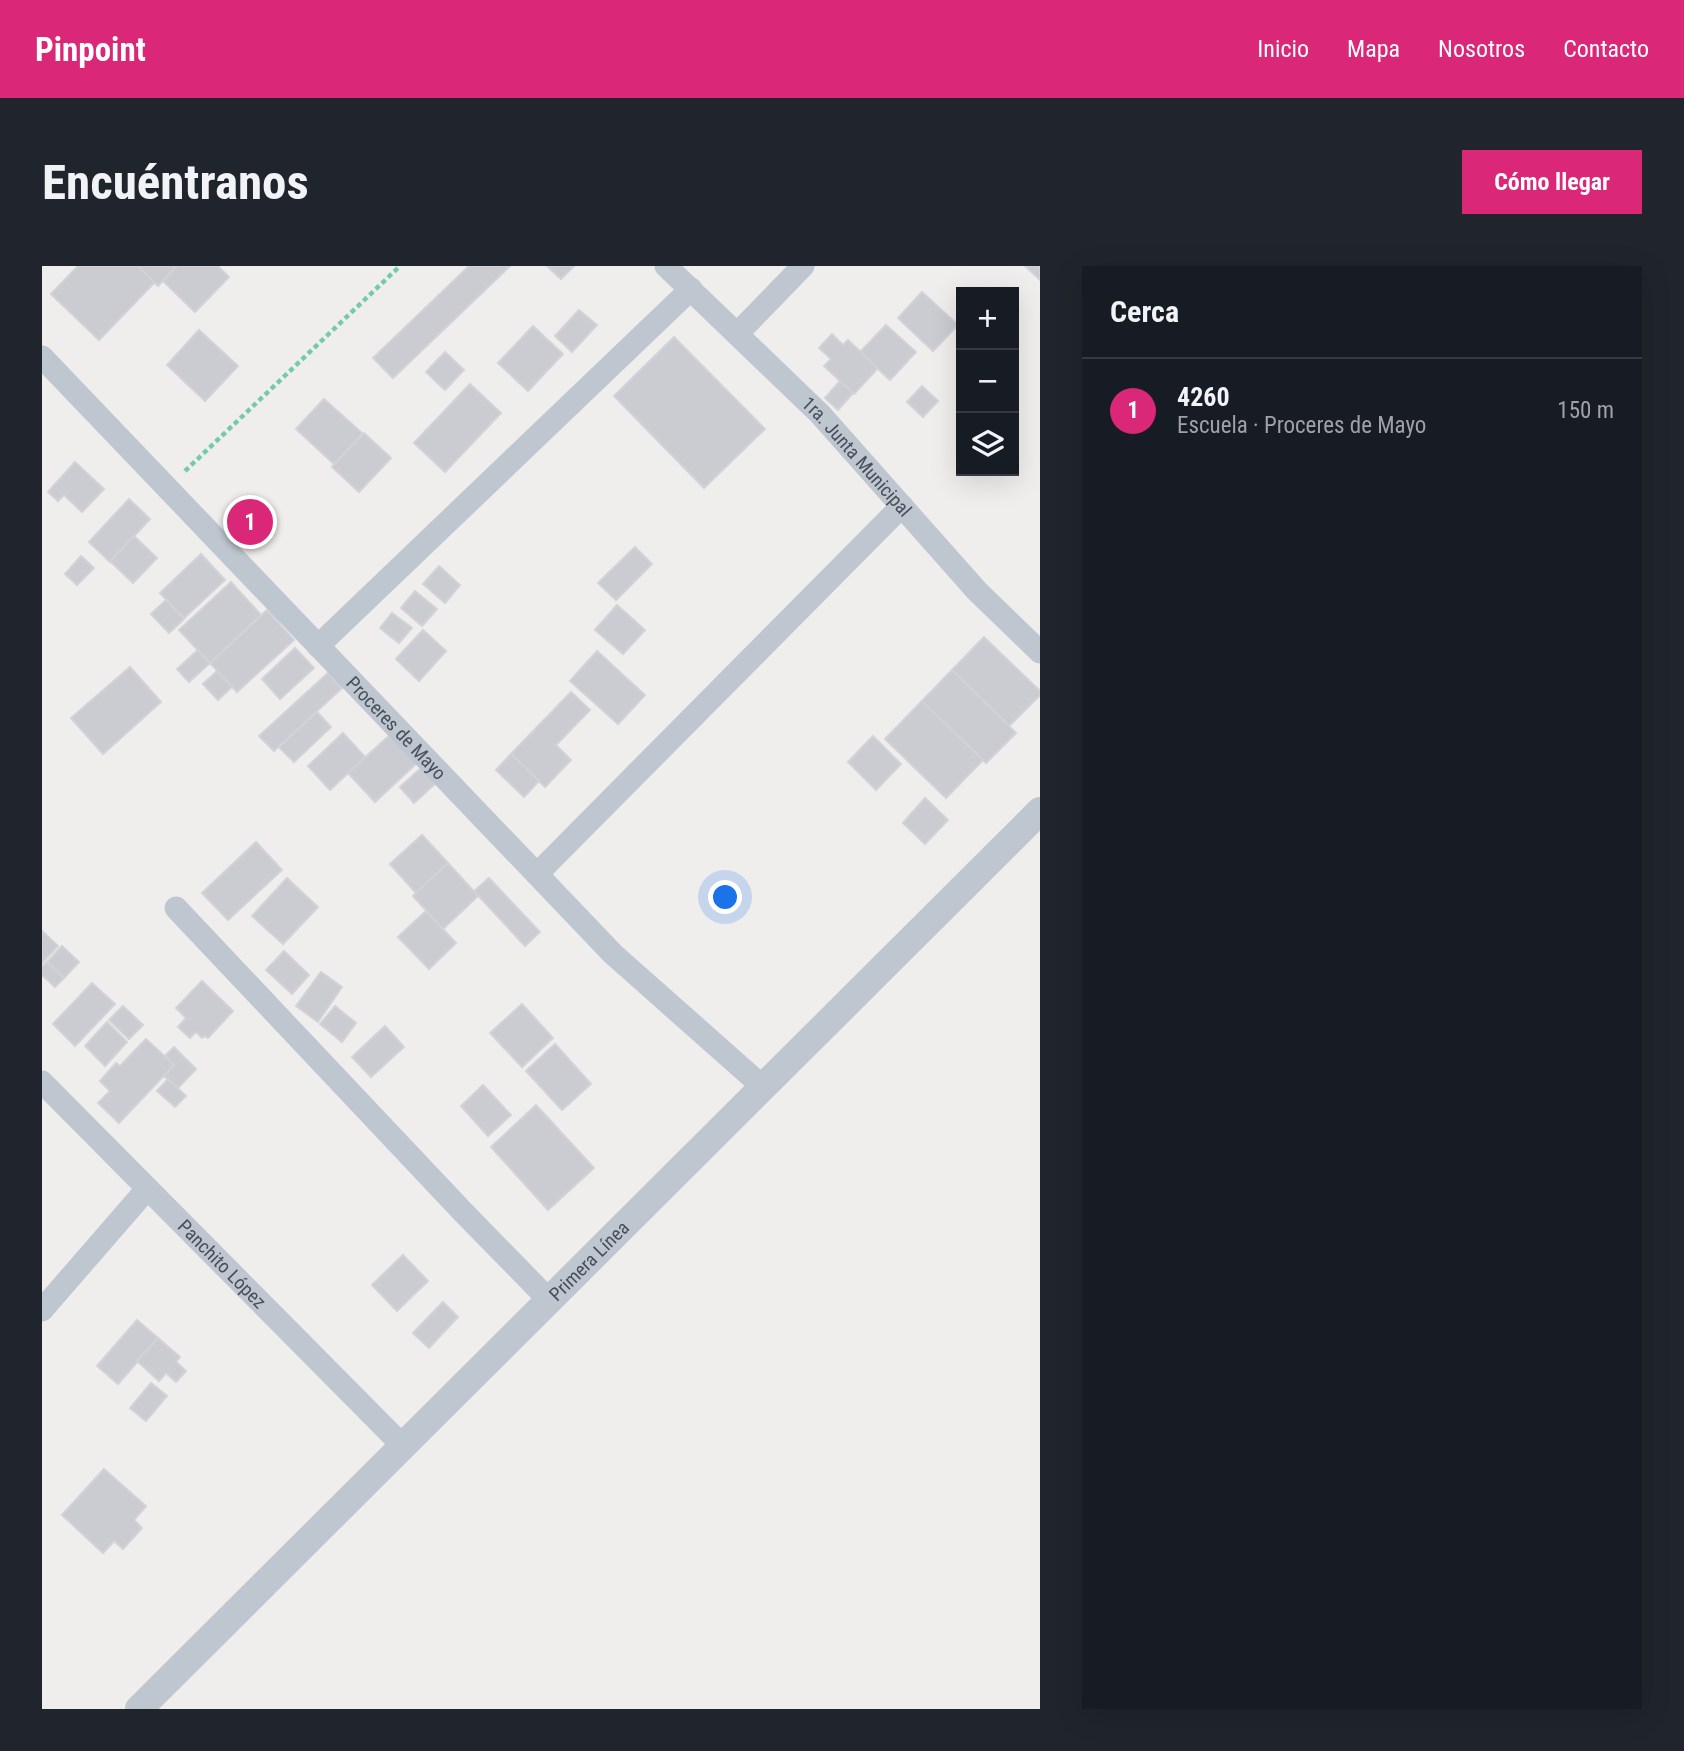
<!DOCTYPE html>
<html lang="es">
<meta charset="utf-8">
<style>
:root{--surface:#171b24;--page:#20242c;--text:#f1f3f6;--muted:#9ea1a6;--line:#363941;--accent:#db2777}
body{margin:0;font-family:"Roboto Condensed",sans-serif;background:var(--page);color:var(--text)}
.controls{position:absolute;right:21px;top:21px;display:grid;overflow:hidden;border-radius:0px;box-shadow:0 7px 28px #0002}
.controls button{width:63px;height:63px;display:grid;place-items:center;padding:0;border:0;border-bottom:2px solid var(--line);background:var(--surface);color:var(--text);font:35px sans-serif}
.you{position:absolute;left:684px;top:632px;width:24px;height:24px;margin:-18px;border:5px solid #fff;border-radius:50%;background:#1a73e8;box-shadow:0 0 0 10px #1a73e833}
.badge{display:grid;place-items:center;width:46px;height:46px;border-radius:50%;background:var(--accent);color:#fff;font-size:23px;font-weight:700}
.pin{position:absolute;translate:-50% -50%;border:4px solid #fff;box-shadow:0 2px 7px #0006}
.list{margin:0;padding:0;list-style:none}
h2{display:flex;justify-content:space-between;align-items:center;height:91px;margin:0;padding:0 28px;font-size:30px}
h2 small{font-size:23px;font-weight:400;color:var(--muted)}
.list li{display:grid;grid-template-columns:46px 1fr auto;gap:21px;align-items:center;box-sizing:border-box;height:105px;padding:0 28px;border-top:2px solid var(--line)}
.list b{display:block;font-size:26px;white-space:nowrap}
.list p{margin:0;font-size:23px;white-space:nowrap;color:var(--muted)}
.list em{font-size:23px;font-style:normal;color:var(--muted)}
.icon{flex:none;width:38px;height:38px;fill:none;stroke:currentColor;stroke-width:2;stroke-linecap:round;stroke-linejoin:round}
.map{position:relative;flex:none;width:998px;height:1443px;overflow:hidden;border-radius:0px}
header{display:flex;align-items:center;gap:42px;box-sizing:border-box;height:98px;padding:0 35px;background:var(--accent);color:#fff}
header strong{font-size:33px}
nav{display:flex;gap:38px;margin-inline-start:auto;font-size:24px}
.intro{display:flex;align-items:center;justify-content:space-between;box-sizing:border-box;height:168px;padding:0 42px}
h1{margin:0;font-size:49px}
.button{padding:18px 32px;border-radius:0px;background:var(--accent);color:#fff;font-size:24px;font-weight:700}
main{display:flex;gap:42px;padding:0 42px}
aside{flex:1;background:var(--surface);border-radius:0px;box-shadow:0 7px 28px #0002}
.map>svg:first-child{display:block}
.building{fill:#caccd2;stroke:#d1d3d9;stroke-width:2}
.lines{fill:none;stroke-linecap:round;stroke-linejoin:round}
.path{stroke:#74cca7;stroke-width:4.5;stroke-dasharray:5 3.5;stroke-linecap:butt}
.minor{stroke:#bec7d0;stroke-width:23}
.tertiary{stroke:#bec7d0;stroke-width:28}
.labels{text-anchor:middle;stroke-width:6;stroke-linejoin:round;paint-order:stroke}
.street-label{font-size:19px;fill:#464f5b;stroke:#fff}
</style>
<header>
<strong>Pinpoint</strong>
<nav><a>Inicio</a><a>Mapa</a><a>Nosotros</a><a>Contacto</a></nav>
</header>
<div class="intro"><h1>Encuéntranos</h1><a class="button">Cómo llegar</a></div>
<main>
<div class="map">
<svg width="998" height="1443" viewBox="0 0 998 1443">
<rect width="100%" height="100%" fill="#f0eeed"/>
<!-- building -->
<g class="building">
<path d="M36,0H96L113,16L57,74L9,28Z"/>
<path d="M96,0H135L116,20Z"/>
<path d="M135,0H176L187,11L153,46L121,15Z"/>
<path d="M427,0H468L351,112L331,92Z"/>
<path d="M505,0H532L519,13Z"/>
<path d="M983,0H998V14Z"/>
<path d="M880,26L916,59L891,85L856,52Z"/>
<path d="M537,44L555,59L530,86L513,70Z"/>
<path d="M844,59L874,86L848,114L818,86Z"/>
<path d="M491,60L521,88L486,125L456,97Z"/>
<path d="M157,64L196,100L163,135L125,99Z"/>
<path d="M790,68L801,79L806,74L836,102L812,128L782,100L789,93L777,82Z"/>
<path d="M632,71L723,163L662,222L572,130Z"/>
<path d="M403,86L422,104L403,124L384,106Z"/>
<path d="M798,115L811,127L796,144L783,132Z"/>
<path d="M428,118L459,147L403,206L372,177Z"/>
<path d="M880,120L896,135L881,151L865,136Z"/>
<path d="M282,133L321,168L292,198L254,163Z"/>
<path d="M322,167L349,192L317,226L290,201Z"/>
<path d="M33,196L62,223L40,246L22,229L16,235L6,226Z"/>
<path d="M87,233L108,253L68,296L47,276Z"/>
<path d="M92,270L115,292L91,317L68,295Z"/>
<path d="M593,281L610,298L574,334L556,317Z"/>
<path d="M159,288L183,314L142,352L118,327Z"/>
<path d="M39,290L52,302L35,319L23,308Z"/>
<path d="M397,300L418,319L403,337L381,318Z"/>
<path d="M189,316L219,349L168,397L137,364Z"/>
<path d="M373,325L395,343L380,360L359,342Z"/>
<path d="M124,334L142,353L127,367L109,348Z"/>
<path d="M575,339L603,364L581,388L553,364Z"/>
<path d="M225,344L252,374L195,426L168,397Z"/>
<path d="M350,347L370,362L357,377L338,362Z"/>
<path d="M381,364L404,385L377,415L354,393Z"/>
<path d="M942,371L998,425V429L967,460L910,404Z"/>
<path d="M253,382L272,402L238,433L220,413Z"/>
<path d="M156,384L168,397L147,416L135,403Z"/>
<path d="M555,385L603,429L576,458L528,415Z"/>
<path d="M88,401L119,436L61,488L29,452Z"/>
<path d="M910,404L974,467L944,497L880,435Z"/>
<path d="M175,405L190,421L176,434L161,418Z"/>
<path d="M286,407L300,422L232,485L217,470Z"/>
<path d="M529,426L548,444L514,479L529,494L503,521L469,488Z"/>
<path d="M880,435L941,494L904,532L843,473Z"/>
<path d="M275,446L289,461L252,496L237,481Z"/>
<path d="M301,467L323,491L288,524L266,500Z"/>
<path d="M349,468L375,497L333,536L306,507Z"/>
<path d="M831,470L859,498L834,524L806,496Z"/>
<path d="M469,488L497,515L482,531L454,504Z"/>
<path d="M379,502L393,518L372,537L358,521Z"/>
<path d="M883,532L906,554L883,578L861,557Z"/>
<path d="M380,569L406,597L374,627L348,598Z"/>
<path d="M214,576L240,604L186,654L160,627Z"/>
<path d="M406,597L436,630L401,663L371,630Z"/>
<path d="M245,612L276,641L241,678L210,650Z"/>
<path d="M447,612L498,666L483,680L432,625Z"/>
<path d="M384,645L414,677L387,703L356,671Z"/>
<path d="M0,665L16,680L0,697Z"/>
<path d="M20,680L37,696L22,712L5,696Z"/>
<path d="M242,685L267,709L250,728L224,704Z"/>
<path d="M5,696L22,712L13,721L0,709V701Z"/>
<path d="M279,706L300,721L276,756L254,740Z"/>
<path d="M160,715L191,745L166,772L163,770L160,772L154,766L148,772L136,761L144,752L134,742Z"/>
<path d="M50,717L73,738L33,780L11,758Z"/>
<path d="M480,738L511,772L480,801L448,767Z"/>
<path d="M81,740L101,759L87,773L67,754Z"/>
<path d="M293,740L314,757L300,776L278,758Z"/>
<path d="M65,756L85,776L63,800L43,780Z"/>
<path d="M343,760L362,781L329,811L310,791Z"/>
<path d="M104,773L132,799L77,857L56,837L68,825L58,815L74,797L78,800Z"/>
<path d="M513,778L549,818L520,844L484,805Z"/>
<path d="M132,781L154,803L135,823L122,810L132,799L123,790Z"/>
<path d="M126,813L144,830L133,841L115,825Z"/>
<path d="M441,819L469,849L446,870L419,840Z"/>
<path d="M494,839L552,902L506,944L449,881Z"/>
<path d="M361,989L386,1015L355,1045L330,1019Z"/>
<path d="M401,1036L416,1051L387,1082L371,1067Z"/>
<path d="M95,1054L116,1072L76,1118L55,1100Z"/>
<path d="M116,1072L138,1091L134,1096L144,1105L134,1116L124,1107L117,1115L95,1095Z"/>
<path d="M109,1117L125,1130L104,1155L88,1142Z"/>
<path d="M62,1203L104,1240L92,1254L100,1262L81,1283L72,1275L61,1287L20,1249Z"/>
</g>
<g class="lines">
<!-- path -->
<path class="path" d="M143,205L358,0"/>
<!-- minor -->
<g class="minor">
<path id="s1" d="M624,0L778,148L935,325L998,386"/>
<path d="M695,68L761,0"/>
<path id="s2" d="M0,91L571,688L721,821"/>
<path d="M276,380L649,23"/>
<path d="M495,608L860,240"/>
<path d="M134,642L421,946L507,1034"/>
<path id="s3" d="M0,816L361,1180"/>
<path d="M0,1044L105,923"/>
</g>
<!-- tertiary -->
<path class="tertiary" id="s4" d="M97,1443L998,545"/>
</g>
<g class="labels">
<!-- street labels -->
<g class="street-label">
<text dy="7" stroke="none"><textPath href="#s1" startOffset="270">1ra. Junta Municipal</textPath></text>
<text dy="7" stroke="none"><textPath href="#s2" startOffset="513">Proceres de Mayo</textPath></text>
<text dy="7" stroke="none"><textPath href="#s4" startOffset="635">Primera Línea</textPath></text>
<text dy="7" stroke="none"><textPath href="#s3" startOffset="256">Panchito López</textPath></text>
</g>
</g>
</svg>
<div class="controls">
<button>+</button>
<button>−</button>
<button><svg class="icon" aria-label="layers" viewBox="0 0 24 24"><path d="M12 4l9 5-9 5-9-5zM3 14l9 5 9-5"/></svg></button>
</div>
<div class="you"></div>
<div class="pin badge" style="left:208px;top:256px">1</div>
</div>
<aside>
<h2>Cerca<small></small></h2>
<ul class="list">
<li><span class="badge">1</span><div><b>4260</b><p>Escuela · Proceres de Mayo</p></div><em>150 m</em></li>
</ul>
</aside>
</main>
